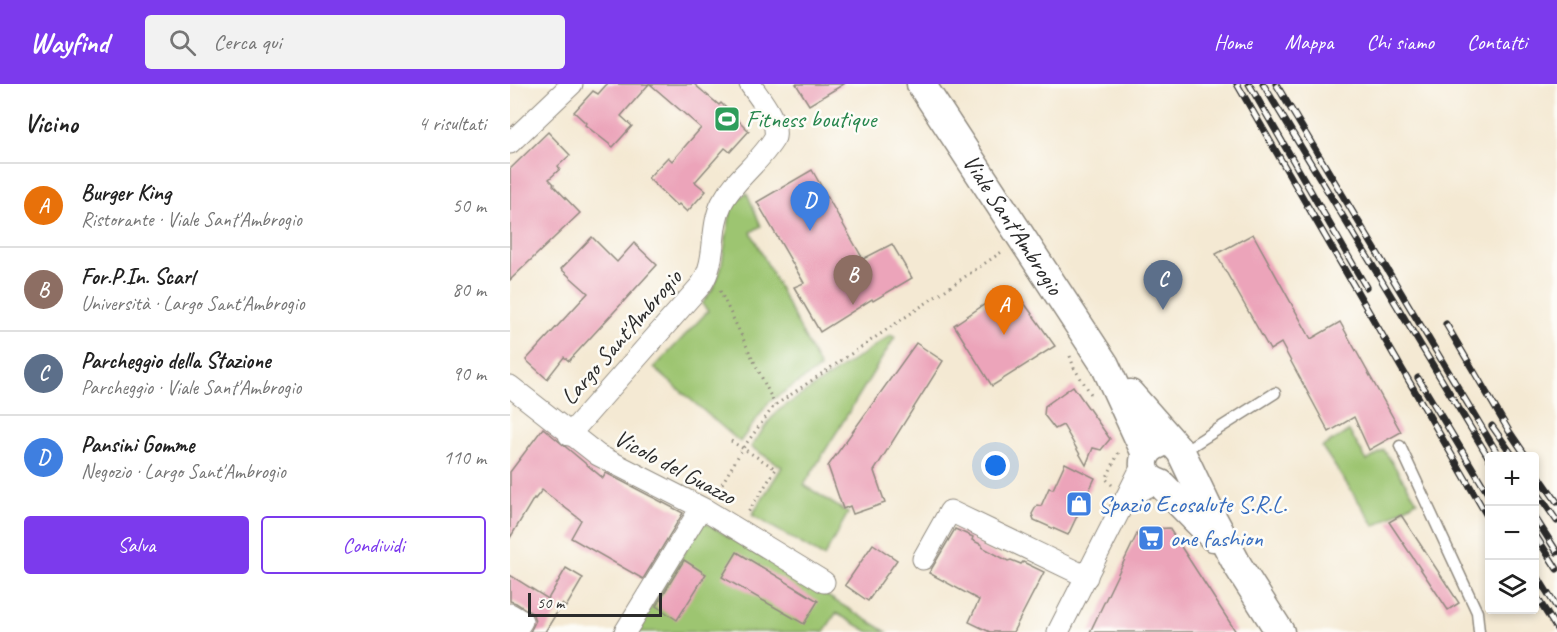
<!DOCTYPE html>
<html lang="it">
<meta charset="utf-8">
<style>
:root{--surface:#fff;--page:#f2f2f2;--text:#222;--muted:#767676;--line:#e0e0e0;--accent:#7c3aed}
body{margin:0;font-family:Caveat,sans-serif;background:var(--page);color:var(--text)}
.controls{position:absolute;right:18px;bottom:18px;display:grid;overflow:hidden;border-radius:6px;box-shadow:0 3px 9px #0003}
.controls button{width:54px;height:54px;display:grid;place-items:center;padding:0;border:0;border-bottom:2px solid var(--line);background:var(--surface);color:var(--text);font:30px sans-serif}
.scale{position:absolute;left:18px;bottom:15px;width:134px;box-sizing:border-box;padding-left:6px;border:3px solid #2b2b2b;border-top:0;font-size:16px;line-height:21px;white-space:nowrap;color:#2b2b2b;-webkit-text-stroke:4px #fdfcf7;paint-order:stroke}
.you{position:absolute;left:486px;top:382px;width:21px;height:21px;margin:-15px;border:4px solid #fff;border-radius:50%;background:#1a73e8;box-shadow:0 0 0 9px #1a73e833}
.badge{display:grid;place-items:center;width:39px;height:39px;border-radius:50%;background:var(--accent);color:#fff;font-size:20px;font-weight:700}
.pin{position:absolute;translate:-50% -50px;filter:drop-shadow(0 2px 3px #0008)}
.pin::after{content:'';position:absolute;top:32px;width:21px;height:18px;background:inherit;clip-path:polygon(0 0,100% 0,50% 100%)}
.list{margin:0;padding:0;list-style:none}
h2{display:flex;justify-content:space-between;align-items:center;height:78px;margin:0;padding:0 24px;font-size:26px}
h2 small{font-size:20px;font-weight:400;color:var(--muted)}
.list li{display:grid;grid-template-columns:39px 1fr auto;gap:18px;align-items:center;box-sizing:border-box;height:84px;padding:0 24px;border-top:2px solid var(--line)}
.list b{display:block;font-size:22px;white-space:nowrap}
.list p{margin:0;font-size:20px;white-space:nowrap;color:var(--muted)}
.list em{font-size:20px;font-style:normal;color:var(--muted)}
.actions{display:flex;gap:12px;padding:18px 24px}
.actions a{flex:1;padding:14px 0;border:2px solid var(--accent);border-radius:6px;text-align:center;font-size:21px;color:var(--accent)}
.actions .main{background:var(--accent);color:#fff}
.icon{flex:none;width:33px;height:33px;fill:none;stroke:currentColor;stroke-width:2;stroke-linecap:round;stroke-linejoin:round}
.map{position:relative;flex:none;width:1047px;height:548px;overflow:hidden}
header{display:flex;align-items:center;gap:36px;box-sizing:border-box;height:84px;padding:0 30px;background:var(--accent);color:#fff}
header strong{font-size:28px}
nav{display:flex;gap:33px;margin-inline-start:auto;font-size:21px}
.search{width:420px;height:54px;background:var(--page);display:flex;align-items:center;gap:15px;box-sizing:border-box;padding:0 21px;border-radius:6px;color:var(--muted);font-size:22px}
main{display:flex}
aside{flex:1;background:var(--surface)}
.map>svg:first-child{display:block}
.green{fill:#9dc571;stroke:#64784e;stroke-width:1.5}
.building{fill:#eca4ba}
.lines{fill:none;stroke-linecap:round;stroke-linejoin:round}
.lane-casing{stroke:#908a7f;stroke-width:13}
.street-casing{stroke:#908a7f;stroke-width:23}
.secondary-casing{stroke:#908a7f;stroke-width:31}
.path{stroke:#908a7f;stroke-width:3;stroke-dasharray:1.5 4.5;stroke-linecap:butt}
.lane{stroke:#fff;stroke-width:10}
.street{stroke:#fff;stroke-width:21}
.secondary{stroke:#fff;stroke-width:28}
.rail-casing{stroke:#2b2b2b;stroke-width:7}
.rail{stroke:#fdfcf7;stroke-width:4.5;stroke-dasharray:14;stroke-linecap:butt}
.labels{text-anchor:middle;stroke-width:5;stroke-linejoin:round;paint-order:stroke}
.leisure-label{font-size:24px;fill:#27864d;stroke:#fdfcf7;text-anchor:start}
.street-label{font-size:24px;fill:#2b2b2b;stroke:#fdfcf7}
.shop-label{font-size:24px;fill:#366cbe;stroke:#fdfcf7;text-anchor:start}
</style>
<header>
<strong>Wayfind</strong>
<div class="search"><svg class="icon" aria-label="search" viewBox="0 0 24 24"><circle cx="10" cy="10" r="6"/><path d="M15 15l6 6"/></svg>Cerca qui</div>
<nav><a>Home</a><a>Mappa</a><a>Chi siamo</a><a>Contatti</a></nav>
</header>
<main>
<aside>
<h2>Vicino<small>4 risultati</small></h2>
<ul class="list">
<li><span class="badge" style="background:#e8710a">A</span><div><b>Burger King</b><p>Ristorante · Viale Sant'Ambrogio</p></div><em>50 m</em></li>
<li><span class="badge" style="background:#8d6e63">B</span><div><b>For.P.In. Scarl</b><p>Università · Largo Sant'Ambrogio</p></div><em>80 m</em></li>
<li><span class="badge" style="background:#5c6f8a">C</span><div><b>Parcheggio della Stazione</b><p>Parcheggio · Viale Sant'Ambrogio</p></div><em>90 m</em></li>
<li><span class="badge" style="background:#3f7fe0">D</span><div><b>Pansini Gomme</b><p>Negozio · Largo Sant'Ambrogio</p></div><em>110 m</em></li>
</ul>
<div class="actions"><a class="main">Salva</a><a>Condividi</a></div>
</aside>
<div class="map">
<svg width="1047" height="548" viewBox="0 0 1047 548">
<rect width="100%" height="100%" fill="#fdfcf7"/>
<filter id="ink" filterUnits="userSpaceOnUse"><feTurbulence type="fractalNoise" baseFrequency=".0167" numOctaves="2"/><feDisplacementMap in="SourceGraphic" scale="12" xChannelSelector="R" yChannelSelector="G"/><feConvolveMatrix kernelMatrix="1 2 1 2 8 2 1 2 1" color-interpolation-filters="sRGB"/></filter>
<filter id="wash" filterUnits="userSpaceOnUse"><feTurbulence type="fractalNoise" baseFrequency=".008" numOctaves="4" result="noise"/><feDisplacementMap in="SourceGraphic" scale="24" xChannelSelector="R" yChannelSelector="G"/><feGaussianBlur stdDeviation="1.35" result="paint"/><feColorMatrix in="noise" values="0 0 0 0 0 0 0 0 0 0 0 0 0 0 0 0 0 1.4 0 .05"/><feComposite in="paint" operator="in"/></filter>
<g filter="url(#wash)">
<rect width="100%" height="100%" fill="#f4e9d3"/>
<!-- green -->
<g class="green">
<path d="M237,109L251,142L241,148L310,284L259,318L230,358L144,284L198,227L192,220L204,203L211,185L222,119Z"/>
<path d="M381,251L385,253L294,401L338,429L314,473L242,431L272,383L241,363L259,337L269,326Z"/>
<path d="M839,347L857,377L874,366L907,417L865,442L812,363Z"/>
<path d="M193,437L377,548H359L326,529L314,548H126Z"/>
</g>
<g id="blocks">
<!-- building -->
<g class="building">
<path d="M97,0H139L111,32L122,42L103,63L75,41L76,39L64,28L83,7L88,10Z"/>
<path d="M140,0H184L209,21L211,19L239,47L220,68L215,64L185,98L196,107L177,128L169,120L167,122L138,94L158,73L162,77L191,44Z"/>
<path d="M286,0H334L299,21Z"/>
<path d="M38,48L60,71L48,82L50,85L39,95L44,100L43,101L70,129L0,196V85Z"/>
<path d="M302,86L353,175L382,160L402,194L363,217L362,215L310,248L284,203L294,199L247,118Z"/>
<path d="M743,150L801,255L830,238L891,348L859,366L844,333L819,348L771,259L760,266L706,170Z"/>
<path d="M82,153L107,178L124,159L147,181L59,277L54,273L37,295L16,276L78,209L51,185Z"/>
<path d="M502,202L545,262L482,302L444,241Z"/>
<path d="M406,259L433,277L364,387L375,419L343,430L340,422L333,425L318,382Z"/>
<path d="M563,302L600,355L591,366L583,364L576,381L553,341L545,345L534,331L535,322Z"/>
<path d="M33,344L93,394L96,389L173,429L133,495L61,454L71,436L32,406L25,415L24,414L0,454V388Z"/>
<path d="M555,379L585,394L558,451L524,436L522,430L527,421L531,422L539,404L543,405Z"/>
<path d="M891,431L949,519L938,526L879,438Z"/>
<path d="M659,444L726,548H580L629,446Z"/>
<path d="M445,445L463,453L462,456L472,461V463L498,477L501,476L511,480L513,478L534,488L503,548H480L459,538L469,516L419,489Z"/>
<path d="M363,460L387,476L358,517L335,501Z"/>
<path d="M227,468L308,517L294,540L212,493Z"/>
<path d="M174,476L196,490L167,536L146,522Z"/>
<path d="M56,484L73,494L56,523L52,520L35,548H20L25,538L23,530L6,519L0,517V491L38,515Z"/>
</g>
</g>
</g>
<g filter="url(#ink)">
<use href="#blocks" fill-opacity="0" stroke="#908a7f" stroke-width="1.5"/>
<g class="lines">
<defs>
<g id="lane">
<path d="M890,362L967,528L969,548"/>
<path d="M672,368L765,309"/>
</g>
<g id="street">
<path d="M0,59L62,0"/>
<path d="M0,302L88,371L196,426L314,498"/>
<path d="M59,351L191,201C208,176 199,145 212,119C225,94 251,78 265,53C268,35 250,15 240,0"/>
<path d="M634,378L616,414L645,399"/>
<path d="M413,475L440,427L577,493"/>
<path d="M0,530L12,537L5,548"/>
<path d="M115,548L191,424"/>
<path d="M548,548L616,414"/>
</g>
<g id="secondary">
<path id="s1" d="M411,0L595,281L636,370"/>
<path d="M620,310L671,368L703,435L728,482L770,548"/>
<path d="M649,360C628,368 629,394 651,400L703,453"/>
</g>
</defs>
<!-- lane casing -->
<use href="#lane" class="lane-casing"/>
<!-- street casing -->
<use href="#street" class="street-casing"/>
<!-- secondary casing -->
<use href="#secondary" class="secondary-casing"/>
<!-- path -->
<g class="path">
<path d="M210,207L265,321"/>
<path d="M560,272L564,284L583,313"/>
<path d="M221,357L266,385L237,430"/>
<path d="M602,401L596,395L609,368"/>
<path d="M206,410L233,364L264,322L493,167"/>
</g>
<!-- lane -->
<use href="#lane" class="lane"/>
<!-- street -->
<use href="#street" class="street"/>
<!-- secondary -->
<use href="#secondary" class="secondary"/>
<defs>
<g id="rail">
<path d="M727,0L980,437"/>
<path d="M739,0L856,203"/>
<path d="M753,0L980,376"/>
<path d="M766,0L989,372"/>
<path d="M936,240L999,347L1016,372"/>
<path d="M908,294L980,413"/>
<path d="M982,342L1003,372"/>
<path d="M1024,385L1047,418"/>
<path d="M1024,404L1047,437"/>
<path d="M1024,432L1047,468"/>
<path d="M1024,449L1047,485"/>
<path d="M1024,487L1047,524"/>
<path d="M1024,509L1047,545"/>
</g>
</defs>
<!-- rail casing -->
<use href="#rail" class="rail-casing"/>
<!-- rail -->
<use href="#rail" class="rail"/>
</g>
</g>
<!-- icons -->
<defs>
<symbol id="stadium-square" viewBox="-11 -11 22 22"><rect x="-9" y="-9" width="18" height="18" rx="4" fill="#2e9e5b" stroke="#fdfcf7"/><path d="M0-5a6.5 5 0 1 0 0 10a6.5 5 0 1 0 0-10ZM-3.5-1.8h7v3.6h-7Z" fill="#fff"/></symbol>
<symbol id="shop-square" viewBox="-11 -11 22 22"><rect x="-9" y="-9" width="18" height="18" rx="4" fill="#3f7fe0" stroke="#fdfcf7"/><path d="M-5-2.5h2.3a2.7 3.5 0 0 1 5.4 0H5L5.5 6h-11ZM-1.5-2.5h3a1.5 2.3 0 0 0-3 0Z" fill="#fff"/></symbol>
<symbol id="supermarket-square" viewBox="-11 -11 22 22"><rect x="-9" y="-9" width="18" height="18" rx="4" fill="#3f7fe0" stroke="#fdfcf7"/><path d="M-6-5.5h2.5l.6 2H6L4.5 2H-2.5L-4.4-4H-6ZM-1.5 3.2a1.3 1.3 0 1 0 .1 0ZM3 3.2a1.3 1.3 0 1 0 .1 0Z" fill="#fff"/></symbol>
</defs>
<g fill-rule="evenodd">
<use href="#stadium-square" x="202" y="20" width="30" height="30"/>
<use href="#shop-square" x="554" y="405" width="30" height="30"/>
<use href="#supermarket-square" x="626" y="439" width="30" height="30"/>
</g>
<g class="labels">
<!-- leisure labels -->
<g class="leisure-label">
<text x="236" y="43">Fitness boutique</text>
</g>
<!-- street labels -->
<g class="street-label">
<text dy="8" stroke="none"><textPath href="#s1" startOffset="168">Viale Sant'Ambrogio</textPath></text>
<text transform="translate(111 253) rotate(-49)" y="8">Largo Sant'Ambrogio</text>
<text transform="translate(165 383) rotate(28)" y="8">Vicolo del Guazzo</text>
</g>
<!-- shop labels -->
<g class="shop-label">
<text x="588" y="428">Spazio Ecosalute S.R.L.</text>
<text x="660" y="462">one fashion</text>
</g>
</g>
</svg>
<div class="controls">
<button>+</button>
<button>−</button>
<button><svg class="icon" aria-label="layers" viewBox="0 0 24 24"><path d="M12 4l9 5-9 5-9-5zM3 14l9 5 9-5"/></svg></button>
</div>
<div class="scale">50 m</div>
<div class="you"></div>
<div class="pin badge" style="left:494px;top:251px;background:#e8710a">A</div>
<div class="pin badge" style="left:343px;top:221px;background:#8d6e63">B</div>
<div class="pin badge" style="left:653px;top:226px;background:#5c6f8a">C</div>
<div class="pin badge" style="left:300px;top:147px;background:#3f7fe0">D</div>
</div>
</main>
